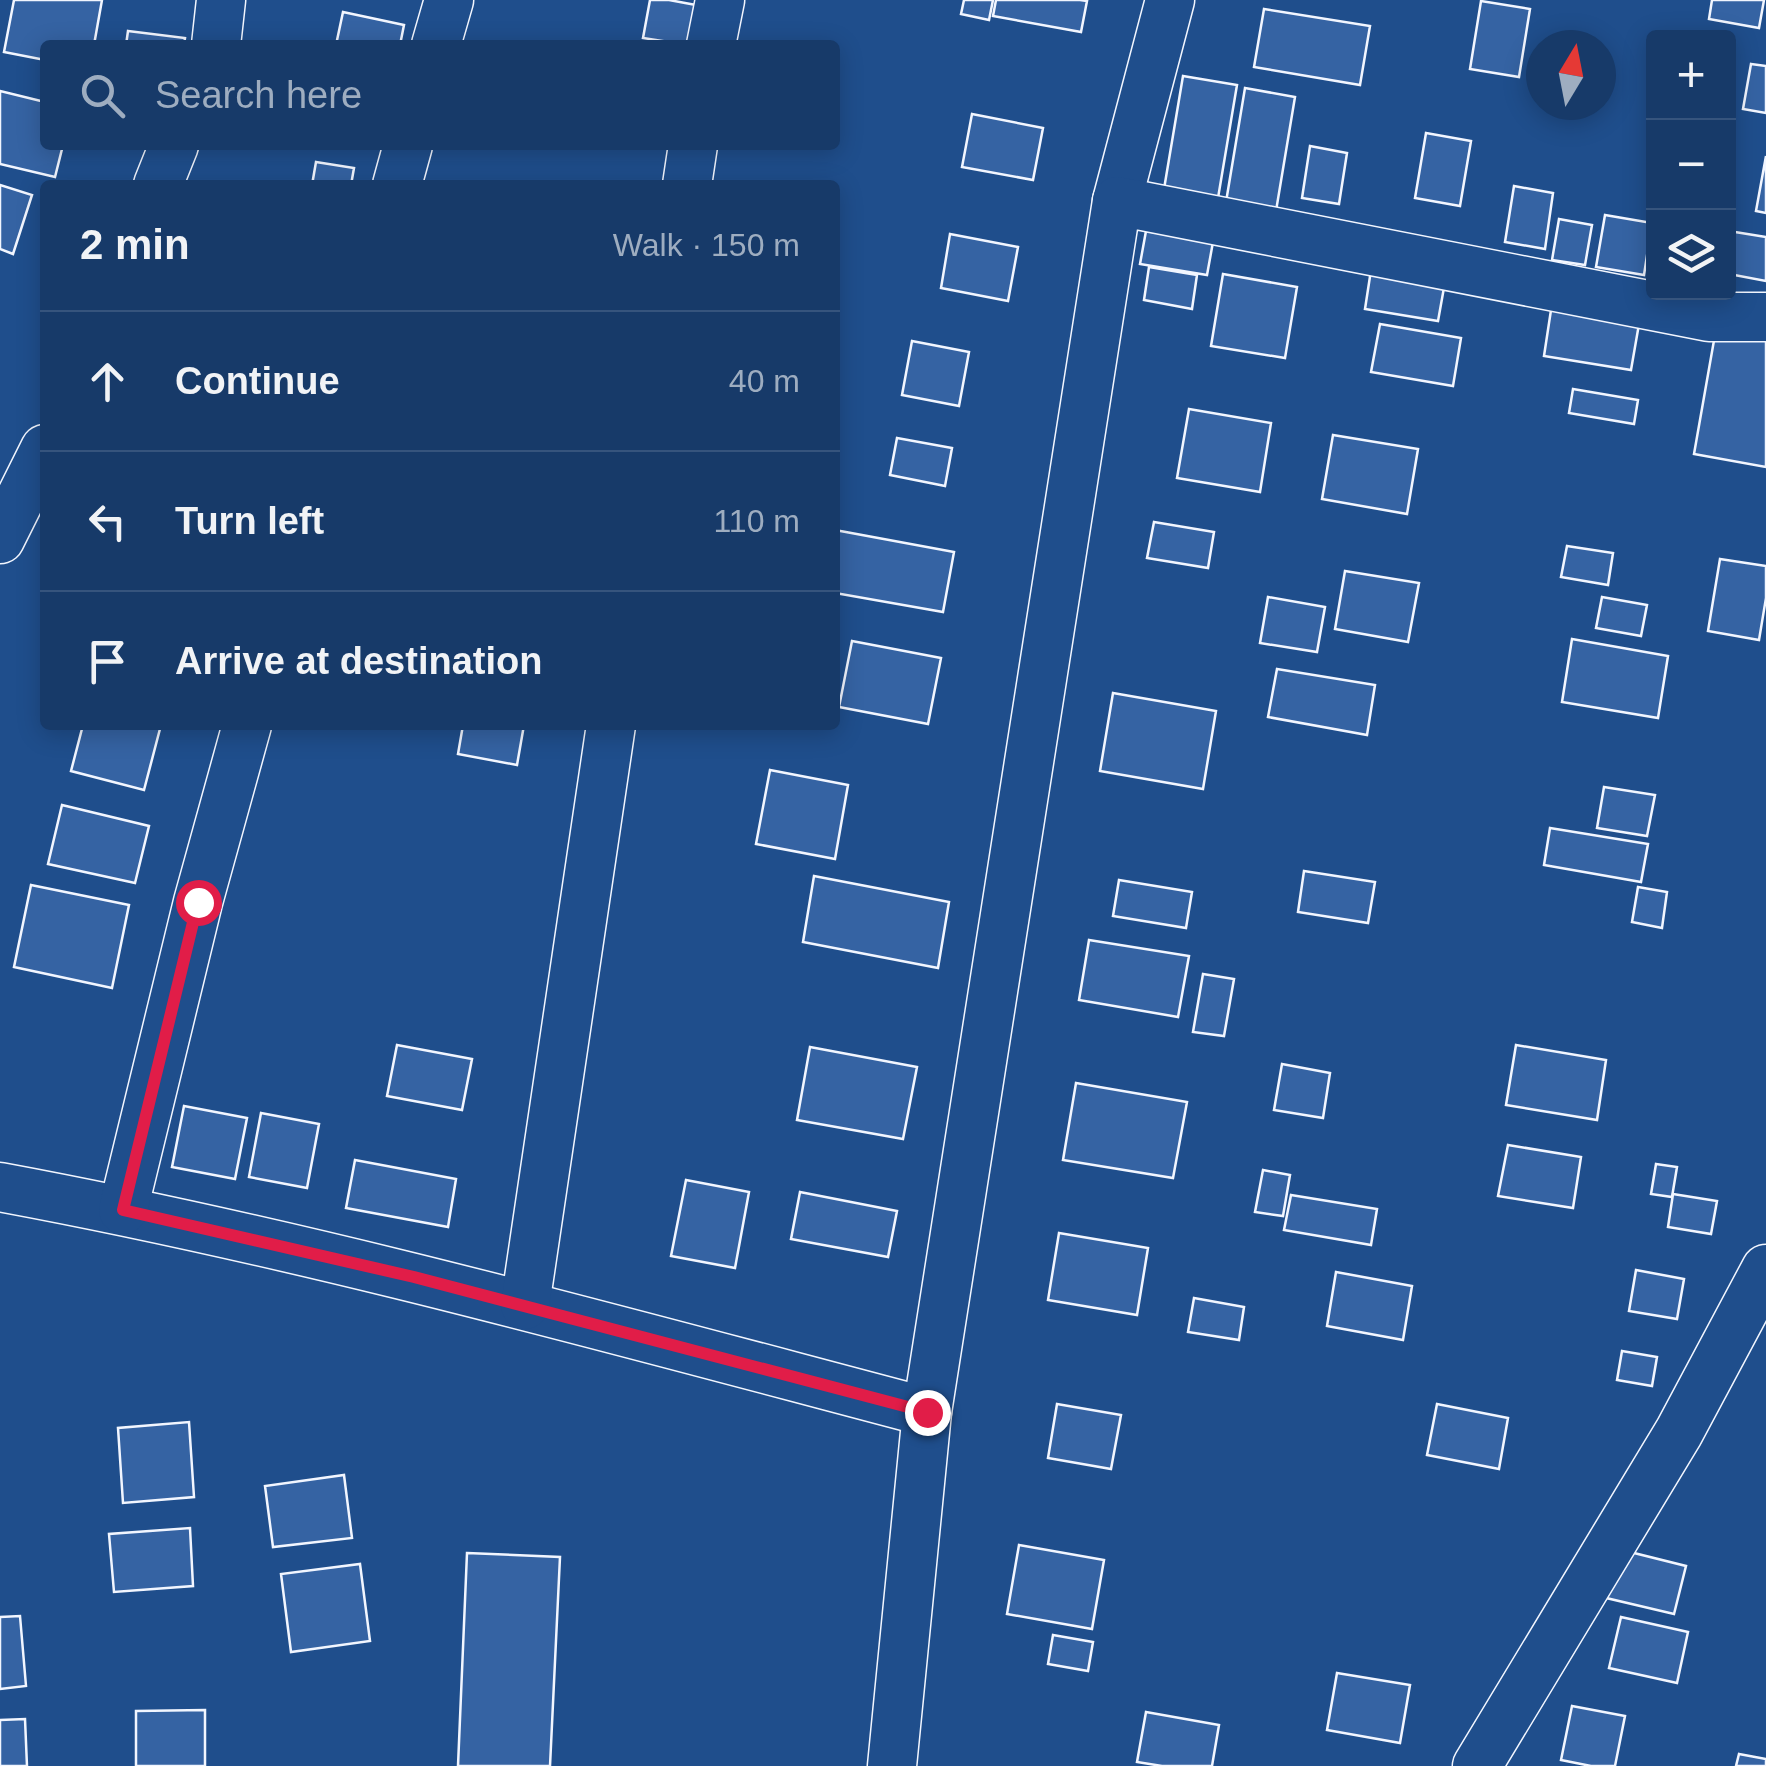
<!DOCTYPE html>
<meta charset="utf-8">
<style>
:root{--surface:#173a69;--page:#244571;--text:#f1f3f6;--muted:#9eadc0;--line:#36547d}
body{margin:0;font-family:Arial,sans-serif;background:var(--page);color:var(--text)}
.controls{position:absolute;right:30px;top:30px;display:grid;overflow:hidden;border-radius:10px;box-shadow:0 5px 25px #0003}
.controls button{width:90px;height:90px;display:grid;place-items:center;padding:0;border:0;border-bottom:2px solid var(--line);background:var(--surface);color:var(--text);font:50px sans-serif}
.compass{position:absolute;left:1526px;top:30px;width:90px;height:90px;border-radius:50%;background:var(--surface);box-shadow:0 5px 25px #0003;rotate:10deg}
.stop{position:absolute;width:30px;height:30px;margin:-22px;border:8px solid #e11d48;border-radius:50%;background:#fff}
.stop.end{background:#e11d48;border-color:#fff;box-shadow:0 2px 10px #0008}
.list{margin:0;padding:0;list-style:none}
h2{display:flex;justify-content:space-between;align-items:center;height:130px;margin:0;padding:0 40px;font-size:42px}
h2 small{font-size:32px;font-weight:400;color:var(--muted)}
.list li{display:grid;grid-template-columns:65px 1fr auto;gap:30px;align-items:center;box-sizing:border-box;height:140px;padding:0 40px;border-top:2px solid var(--line)}
.list b{display:block;font-size:38px;white-space:nowrap}
.list em{font-size:32px;font-style:normal;color:var(--muted)}
.icon{flex:none;width:55px;height:55px;fill:none;stroke:currentColor;stroke-width:2;stroke-linecap:round;stroke-linejoin:round}
.map{position:relative;flex:none;width:1766px;height:1766px;overflow:hidden}
.search{position:absolute;background:var(--surface);box-shadow:0 5px 25px #0003;left:40px;top:40px;width:800px;height:110px;display:flex;align-items:center;gap:25px;box-sizing:border-box;padding:0 35px;border-radius:10px;color:var(--muted);font-size:38px}
.panel{position:absolute;background:var(--surface);box-shadow:0 5px 25px #0003;left:40px;top:180px;width:800px;height:550px;border-radius:10px}
.map>svg:first-child{display:block}
.building{fill:#3563a3;stroke:#f2f6ff;stroke-width:2.5}
.lines{fill:none;stroke-linecap:round;stroke-linejoin:round}
.minor-casing{stroke:#f2f6ff;stroke-width:51}
.minor{stroke:#1f4e8c;stroke-width:48}
.route{stroke:#e11d48;stroke-width:12}
</style>
<div class="map">
<svg width="1766" height="1766" viewBox="0 0 1766 1766">
<rect width="100%" height="100%" fill="#1f4e8c"/>
<!-- building -->
<g class="building">
<path d="M14,0H102L94,45H45V60L4,52Z"/>
<path d="M650,0H669L696,5L688,45L643,38Z"/>
<path d="M964,0H993L989,20L961,14Z"/>
<path d="M996,0H1080L1087,1L1081,32L993,16Z"/>
<path d="M1712,0H1764L1759,28L1709,19Z"/>
<path d="M1481,1L1530,9L1519,77L1470,69Z"/>
<path d="M1264,9L1370,26L1360,85L1254,67Z"/>
<path d="M343,12L404,25L400,45H336Z"/>
<path d="M128,31L185,38L184,45H126Z"/>
<path d="M1751,64L1766,66V113L1743,109Z"/>
<path d="M1183,76L1237,85L1217,204L1163,195Z"/>
<path d="M1245,88L1295,97L1276,211L1226,202Z"/>
<path d="M0,91L45,102V145H63L55,177L0,164Z"/>
<path d="M972,114L1043,128L1033,180L962,167Z"/>
<path d="M1426,133L1471,141L1460,206L1415,198Z"/>
<path d="M1310,146L1347,153L1339,204L1302,198Z"/>
<path d="M1766,156V213L1756,211Z"/>
<path d="M316,162L354,168L351,185H312Z"/>
<path d="M0,185L32,195L13,254L0,249Z"/>
<path d="M1514,186L1553,193L1545,249L1505,242Z"/>
<path d="M1605,215L1652,223L1644,275L1596,267Z"/>
<path d="M1559,219L1592,225L1585,265L1552,260Z"/>
<path d="M1146,231L1213,242L1207,275L1140,264Z"/>
<path d="M1735,232L1766,237V281L1729,274Z"/>
<path d="M950,234L1018,247L1008,301L941,288Z"/>
<path d="M1149,267L1197,275L1192,309L1144,300Z"/>
<path d="M1371,270L1445,282L1438,321L1365,309Z"/>
<path d="M1223,274L1297,287L1285,358L1211,346Z"/>
<path d="M1551,310L1639,324L1631,370L1544,356Z"/>
<path d="M1380,324L1461,338L1453,386L1371,372Z"/>
<path d="M1716,329L1766,338V467L1694,454Z"/>
<path d="M912,341L969,352L959,406L902,395Z"/>
<path d="M1573,389L1638,400L1634,424L1569,413Z"/>
<path d="M1189,409L1271,423L1260,492L1177,478Z"/>
<path d="M1333,435L1418,449L1407,514L1322,499Z"/>
<path d="M897,438L952,448L945,486L890,475Z"/>
<path d="M1154,522L1214,532L1208,568L1147,558Z"/>
<path d="M835,530L954,552L943,612L835,593Z"/>
<path d="M1567,546L1613,553L1608,585L1561,577Z"/>
<path d="M1720,559L1766,566V598L1759,640L1708,631Z"/>
<path d="M1345,571L1419,583L1408,642L1335,629Z"/>
<path d="M1268,597L1325,607L1317,652L1260,643Z"/>
<path d="M1602,597L1647,605L1641,636L1596,628Z"/>
<path d="M1572,639L1668,656L1658,718L1562,702Z"/>
<path d="M852,641L941,658L928,724L839,707Z"/>
<path d="M1277,669L1375,685L1367,735L1268,717Z"/>
<path d="M1113,693L1216,711L1203,789L1100,771Z"/>
<path d="M83,725H161L144,790L71,771Z"/>
<path d="M463,725H524L517,765L458,754Z"/>
<path d="M770,770L848,785L835,859L756,844Z"/>
<path d="M1604,787L1655,795L1647,836L1597,828Z"/>
<path d="M62,805L149,826L135,883L48,864Z"/>
<path d="M1550,828L1648,844L1641,882L1544,865Z"/>
<path d="M1304,871L1375,882L1368,923L1298,912Z"/>
<path d="M814,876L949,902L938,968L803,942Z"/>
<path d="M1119,880L1192,892L1186,928L1113,916Z"/>
<path d="M31,885L129,905L112,988L14,967Z"/>
<path d="M1638,887L1667,892L1662,928L1632,922Z"/>
<path d="M1089,940L1189,956L1178,1017L1079,1000Z"/>
<path d="M1203,974L1234,979L1224,1036L1193,1032Z"/>
<path d="M397,1045L472,1059L462,1110L387,1096Z"/>
<path d="M1516,1045L1606,1060L1597,1120L1506,1105Z"/>
<path d="M810,1047L917,1067L903,1139L797,1120Z"/>
<path d="M1282,1064L1330,1073L1323,1118L1274,1110Z"/>
<path d="M1076,1083L1187,1102L1173,1178L1063,1160Z"/>
<path d="M184,1106L247,1118L235,1179L172,1167Z"/>
<path d="M261,1113L319,1124L307,1188L249,1177Z"/>
<path d="M1508,1145L1581,1157L1573,1208L1498,1196Z"/>
<path d="M355,1160L456,1179L448,1227L346,1208Z"/>
<path d="M1656,1164L1677,1167L1672,1197L1651,1194Z"/>
<path d="M1263,1170L1290,1175L1283,1216L1255,1212Z"/>
<path d="M686,1180L749,1192L735,1268L671,1256Z"/>
<path d="M800,1192L897,1211L888,1257L791,1239Z"/>
<path d="M1673,1194L1717,1201L1711,1234L1668,1227Z"/>
<path d="M1291,1195L1377,1209L1371,1245L1284,1230Z"/>
<path d="M1059,1233L1148,1248L1137,1315L1048,1300Z"/>
<path d="M1636,1270L1684,1279L1677,1319L1629,1311Z"/>
<path d="M1336,1272L1412,1286L1403,1340L1327,1326Z"/>
<path d="M1194,1298L1244,1307L1239,1340L1188,1332Z"/>
<path d="M1622,1351L1657,1357L1652,1386L1617,1380Z"/>
<path d="M1057,1404L1121,1415L1111,1469L1048,1458Z"/>
<path d="M1437,1404L1508,1418L1499,1469L1427,1455Z"/>
<path d="M189,1422L194,1497L123,1503L118,1428Z"/>
<path d="M344,1475L352,1538L273,1547L265,1486Z"/>
<path d="M190,1528L193,1586L114,1592L109,1534Z"/>
<path d="M1019,1545L1104,1560L1092,1629L1007,1614Z"/>
<path d="M1614,1548L1686,1566L1674,1614L1602,1597Z"/>
<path d="M467,1553L560,1557L550,1766H458Z"/>
<path d="M360,1564L370,1641L291,1652L281,1574Z"/>
<path d="M20,1616L26,1686L0,1689V1617Z"/>
<path d="M1621,1617L1688,1632L1677,1683L1609,1668Z"/>
<path d="M1053,1635L1093,1642L1088,1671L1048,1664Z"/>
<path d="M1337,1673L1410,1685L1400,1743L1327,1730Z"/>
<path d="M1572,1706L1625,1716L1615,1766H1591L1561,1760Z"/>
<path d="M205,1710V1766H136V1711Z"/>
<path d="M1146,1712L1219,1725L1212,1766H1162L1137,1762Z"/>
<path d="M25,1719L27,1766H0V1720Z"/>
<path d="M1739,1754L1766,1759V1766H1736Z"/>
</g>
<g class="lines">
<defs>
<g id="minor">
<path d="M216,45L221,0"/>
<path d="M436,45L449,0"/>
<path d="M711,45L720,0"/>
<path d="M158,185L174,145"/>
<path d="M397,185L408,145"/>
<path d="M687,185L693,145"/>
<path d="M1117,201L1170,0"/>
<path d="M0,539L45,449"/>
<path d="M0,1187C313,1245 620,1331 927,1412"/>
<path d="M123,1210L198,902L247,725"/>
<path d="M525,1305L611,725"/>
<path d="M892,1766L927,1412L1117,201L1709,317H1766"/>
<path d="M1477,1766L1679,1432L1766,1269"/>
</g>
</defs>
<!-- minor casing -->
<use href="#minor" class="minor-casing"/>
<!-- minor -->
<use href="#minor" class="minor"/>
</g>
<g class="lines">
<!-- route -->
<path class="route" d="M198,902L123,1210L414,1277L927,1412"/>
</g>
</svg>
<div class="controls">
<button>+</button>
<button>−</button>
<button><svg class="icon" aria-label="layers" viewBox="0 0 24 24"><path d="M12 4l9 5-9 5-9-5zM3 14l9 5 9-5"/></svg></button>
</div>
<svg class="compass" viewBox="-18 -18 36 36"><path d="M0-13l5 13h-10z" fill="#e53935"/><path d="M0 13l5-13h-10z" fill="#9eadc0"/></svg>
<div class="stop" style="left:198px;top:902px"></div>
<div class="stop end" style="left:927px;top:1412px"></div>
<div class="search"><svg class="icon" aria-label="search" viewBox="0 0 24 24"><circle cx="10" cy="10" r="6"/><path d="M15 15l6 6"/></svg>Search here</div>
<section class="panel">
<h2>2 min<small>Walk · 150 m</small></h2>
<ul class="list">
<li><svg class="icon" aria-label="ahead" viewBox="0 0 24 24"><path d="M12 20V5M6 11l6-6 6 6"/></svg><div><b>Continue</b></div><em>40 m</em></li>
<li><svg class="icon" aria-label="left" viewBox="0 0 24 24"><path d="M17 20v-9H6M10 6l-5 5 5 5"/></svg><div><b>Turn left</b></div><em>110 m</em></li>
<li><svg class="icon" aria-label="arrive" viewBox="0 0 24 24"><path d="M6 21V4h12l-3 4 3 4H6"/></svg><div><b>Arrive at destination</b></div></li>
</ul>
</section>
</div>
